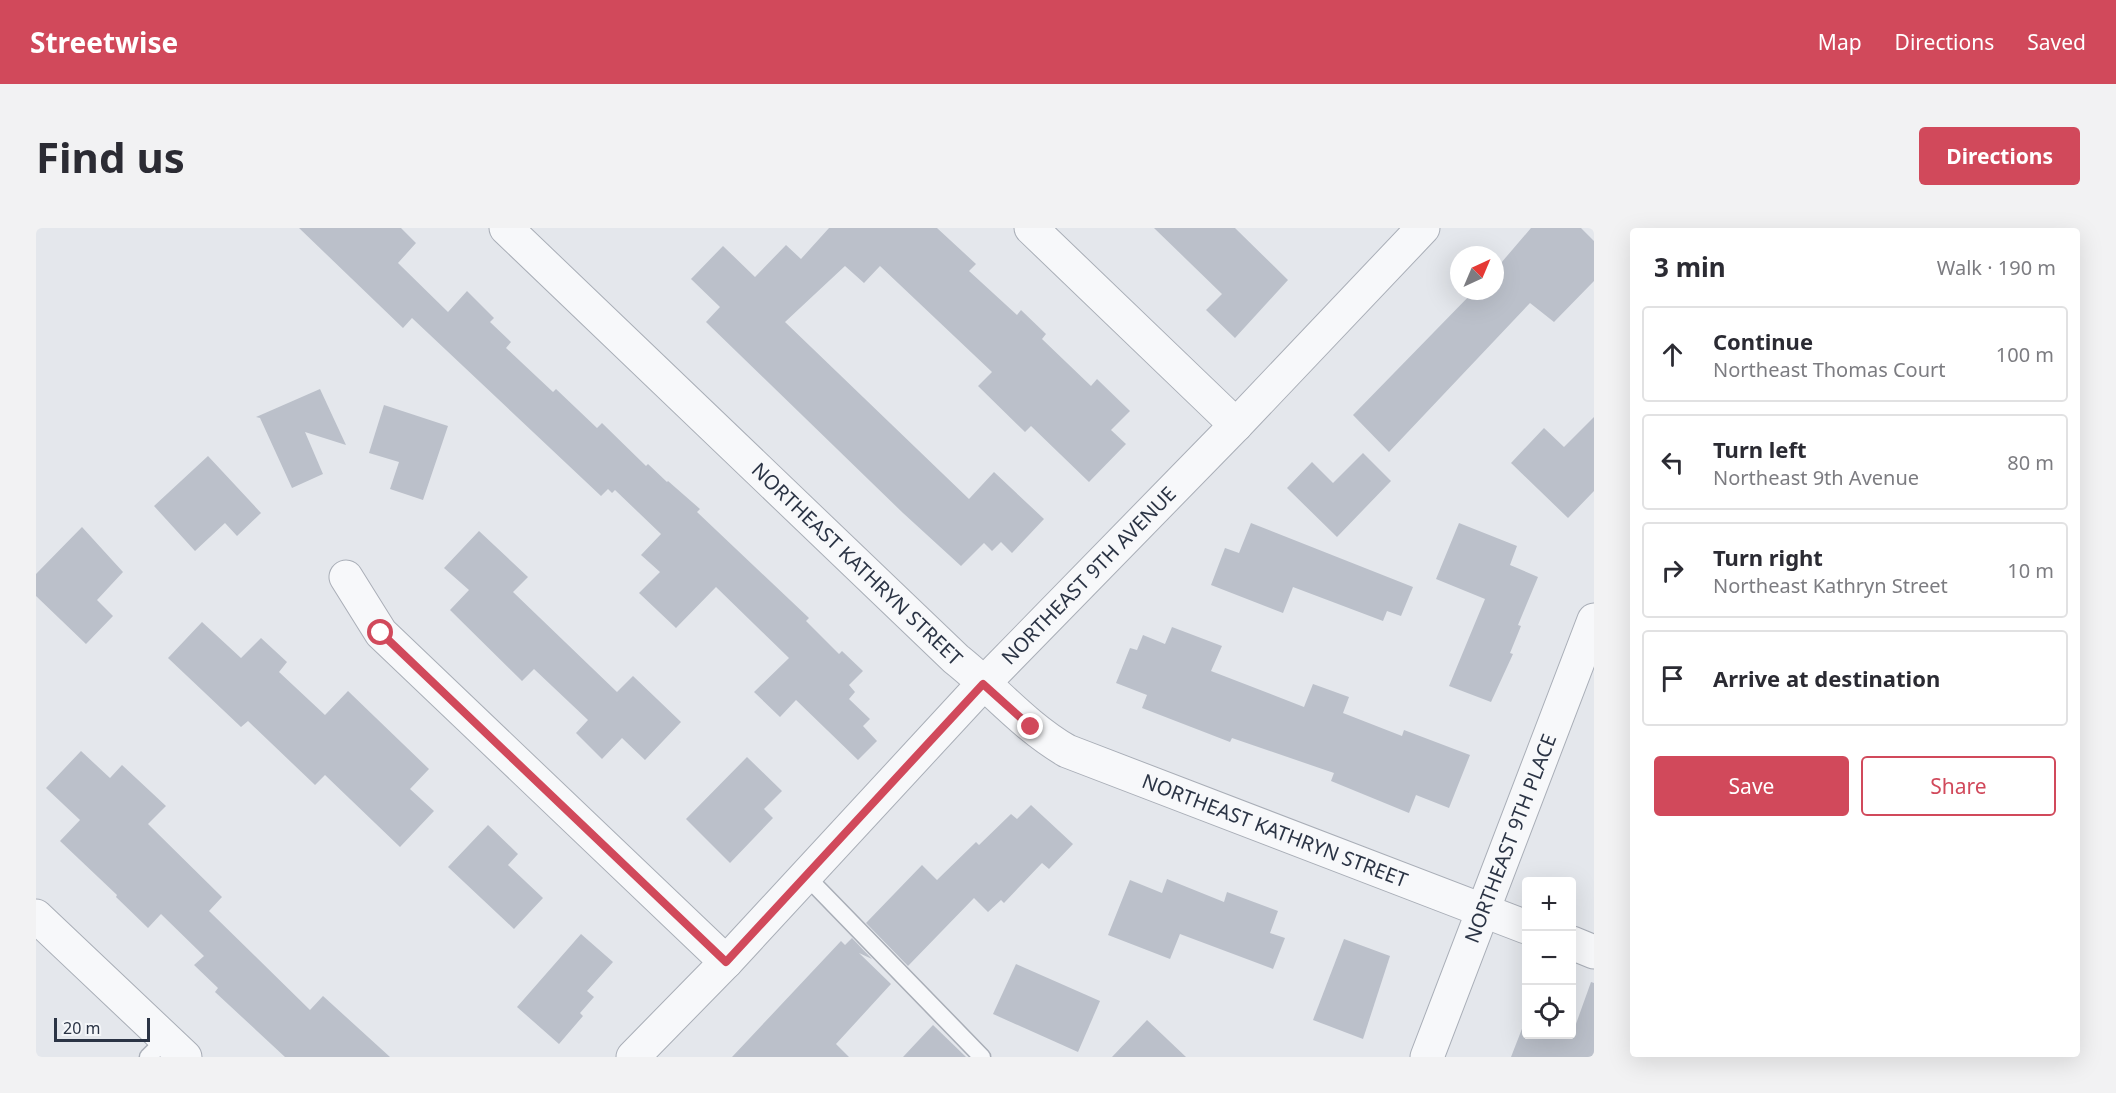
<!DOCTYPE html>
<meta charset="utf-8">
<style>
:root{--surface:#fff;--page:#f2f2f3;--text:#2b2b33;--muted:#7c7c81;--line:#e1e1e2;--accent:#d1495b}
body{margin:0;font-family:"Noto Sans",sans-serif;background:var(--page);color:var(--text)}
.controls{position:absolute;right:18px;bottom:18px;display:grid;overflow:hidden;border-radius:6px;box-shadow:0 6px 24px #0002}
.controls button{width:54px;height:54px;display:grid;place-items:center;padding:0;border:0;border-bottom:2px solid var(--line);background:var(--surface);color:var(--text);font:30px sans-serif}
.compass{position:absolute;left:1414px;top:18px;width:54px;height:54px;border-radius:50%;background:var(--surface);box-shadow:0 6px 24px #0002;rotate:44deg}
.scale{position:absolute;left:18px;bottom:15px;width:96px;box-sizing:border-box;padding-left:6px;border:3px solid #2b3445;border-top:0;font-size:16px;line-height:21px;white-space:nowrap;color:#2b3445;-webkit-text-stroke:4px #f4f6f9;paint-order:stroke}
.stop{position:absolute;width:18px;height:18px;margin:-14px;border:4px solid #d1495b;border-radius:50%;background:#fff}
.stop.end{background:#d1495b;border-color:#fff;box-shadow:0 2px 6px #0008}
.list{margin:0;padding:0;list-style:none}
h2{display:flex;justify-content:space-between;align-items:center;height:78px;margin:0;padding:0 24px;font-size:26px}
h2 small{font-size:20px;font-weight:400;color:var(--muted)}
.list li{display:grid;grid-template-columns:39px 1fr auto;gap:18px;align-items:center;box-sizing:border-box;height:96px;margin:0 12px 12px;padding:0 12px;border:2px solid var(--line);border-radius:6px}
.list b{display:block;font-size:22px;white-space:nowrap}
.list p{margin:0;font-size:20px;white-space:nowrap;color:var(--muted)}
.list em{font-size:20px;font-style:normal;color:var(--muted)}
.actions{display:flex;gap:12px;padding:18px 24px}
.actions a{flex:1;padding:14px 0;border:2px solid var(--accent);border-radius:6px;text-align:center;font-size:21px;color:var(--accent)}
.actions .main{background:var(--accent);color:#fff}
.icon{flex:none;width:33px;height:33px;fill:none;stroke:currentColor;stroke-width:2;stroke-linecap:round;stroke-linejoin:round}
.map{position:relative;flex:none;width:1558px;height:829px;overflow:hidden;border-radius:6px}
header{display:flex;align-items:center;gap:36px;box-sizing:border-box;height:84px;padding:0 30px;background:var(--accent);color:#fff}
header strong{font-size:28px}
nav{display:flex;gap:33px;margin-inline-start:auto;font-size:21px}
.intro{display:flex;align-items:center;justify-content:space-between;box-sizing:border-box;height:144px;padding:0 36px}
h1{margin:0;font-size:42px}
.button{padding:15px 27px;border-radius:6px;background:var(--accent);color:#fff;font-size:21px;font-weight:700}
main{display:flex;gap:36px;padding:0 36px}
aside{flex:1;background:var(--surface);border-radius:6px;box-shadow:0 6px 24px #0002}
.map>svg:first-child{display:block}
.building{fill:#bbc0ca}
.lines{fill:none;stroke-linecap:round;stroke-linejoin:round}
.service-casing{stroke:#a9aeb7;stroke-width:19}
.minor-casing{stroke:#a9aeb7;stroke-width:35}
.tertiary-casing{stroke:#a9aeb7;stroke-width:35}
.service{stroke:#f7f8fa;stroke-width:16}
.minor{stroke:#f7f8fa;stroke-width:33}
.tertiary{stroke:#f7f8fa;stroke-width:33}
.route{stroke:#d1495b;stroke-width:8}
.labels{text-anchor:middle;stroke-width:6;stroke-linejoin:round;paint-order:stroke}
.street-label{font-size:20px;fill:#2b3445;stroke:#f4f6f9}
</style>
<header>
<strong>Streetwise</strong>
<nav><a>Map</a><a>Directions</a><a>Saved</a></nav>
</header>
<div class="intro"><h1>Find us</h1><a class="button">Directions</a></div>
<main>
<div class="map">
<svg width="1558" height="829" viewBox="0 0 1558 829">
<rect width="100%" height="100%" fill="#e4e7ec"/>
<!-- building -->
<g class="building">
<path d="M263,0H365L380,15L362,35L412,84L431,63L458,90L454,94L475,114L470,120L517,164L520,161L561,200L566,195L610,238L612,236L631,254L632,253L664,281L661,284L773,390L770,393L803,426L806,423L827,443L813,457L819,464L813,471L834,491L827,498L841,513L822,532L760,472L744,489L718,464L753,430L680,359L640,400L603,365L624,344L605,327L625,306L579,262L576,265L572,261L565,268L376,90L367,100Z"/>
<path d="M793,0H901L940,36L933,43L981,87L985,82L1010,106L1006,111L1055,158L1061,151L1094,183L1075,202L1090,216L1053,254L995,198L989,204L942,158L956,144L844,38L828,55L809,38L749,94L933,271L958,244L1008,291L976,325L965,314L956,323L948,315L925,338L867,285L670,94L684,79L655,51L687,18L719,49L750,17L765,31Z"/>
<path d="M1118,0H1199L1252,52L1199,110L1170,82L1186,66Z"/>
<path d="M1495,0H1545L1558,13V53L1518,94L1494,75L1353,224L1317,187L1438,63H1459V42Z"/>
<path d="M284,161L310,217L269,204L287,246L256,260L224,190L220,189Z"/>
<path d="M348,177L412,198L387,272L354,261L363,234L333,225Z"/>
<path d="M1558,189V263L1532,290L1475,235L1508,200L1528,219Z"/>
<path d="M1327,225L1355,253L1301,309L1251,260L1276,234L1297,255Z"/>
<path d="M172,228L225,285L201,308L189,295L159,323L118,278Z"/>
<path d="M1215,295L1377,359L1365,388L1351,383L1347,393L1257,359L1247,385L1175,357L1189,320L1203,325Z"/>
<path d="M1423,295L1481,318L1474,337L1502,349L1482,397L1485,398L1474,425L1477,426L1455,474L1413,458L1449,371L1400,351Z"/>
<path d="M46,299L87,344L61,372L77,388L50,416L0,368V346Z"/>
<path d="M443,303L492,349L477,364L581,464L597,448L645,494L609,532L586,510L566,531L540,505L552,492L498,441L486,453L414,382L433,362L408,340Z"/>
<path d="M166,394L205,430L225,410L251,434L243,444L289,487L312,463L393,541L374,561L398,583L364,619L289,547L279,557L212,493L205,499L132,430Z"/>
<path d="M1136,399L1186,418L1175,443L1268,479L1277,456L1313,469L1307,485L1366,508L1368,502L1434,527L1413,580L1380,567L1373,585L1295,553L1298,545L1196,510L1194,514L1106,480L1111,467L1080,455L1094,420L1101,422L1107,407L1129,416Z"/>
<path d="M45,523L74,550L86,537L130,578L112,596L186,669L173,683L274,782L287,768L354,829H249L179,764L182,760L158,737L168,728L125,686L112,700L80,669L81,667L24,613L44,592L10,560Z"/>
<path d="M711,529L746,563L728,581L737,590L694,635L650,591Z"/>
<path d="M995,577L1037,616L1013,641L1006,635L968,675L965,672L952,684L938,670L872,738L830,695L886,637L901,652L940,614L943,617L975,586L981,591Z"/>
<path d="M452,597L482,626L472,637L507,670L478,701L412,639Z"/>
<path d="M1131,651L1188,674L1191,664L1242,683L1234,705L1249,710L1237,741L1144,706L1134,731L1072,707L1094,652L1126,665Z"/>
<path d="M545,706L577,734L551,763L558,769L544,785L547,788L523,816L481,779Z"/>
<path d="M816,710L836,731L823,725L855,756L800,816L813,829H696L805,713L809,717Z"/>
<path d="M1308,711L1354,728L1327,811L1277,792Z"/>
<path d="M980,736L1064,773L1042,824L957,786Z"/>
<path d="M1555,754L1558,755V829H1475L1491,788V807H1536Z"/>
<path d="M1111,792L1150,829H1076Z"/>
<path d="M897,797L930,829H867Z"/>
</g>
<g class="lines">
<defs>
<g id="service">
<path d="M770,648L946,829"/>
<path d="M112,829L130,811"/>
</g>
<g id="minor">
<path id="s1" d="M470,0L920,431C958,461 988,498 1031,523L1490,699"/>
<path d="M995,0L1200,197"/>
<path d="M310,349L345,405L690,734"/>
<path d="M1536,715L1558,724"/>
<path id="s2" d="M597,829L690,734L947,456L1200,197L1387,0"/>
<path id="s3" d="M1391,829L1558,392"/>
</g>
<path id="tertiary" d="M0,688L149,829"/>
</defs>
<!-- service casing -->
<use href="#service" class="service-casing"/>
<!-- minor casing -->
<use href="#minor" class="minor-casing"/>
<!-- tertiary casing -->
<use href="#tertiary" class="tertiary-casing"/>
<!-- service -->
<use href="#service" class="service"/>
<!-- minor -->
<use href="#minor" class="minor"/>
<!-- tertiary -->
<use href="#tertiary" class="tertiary"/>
</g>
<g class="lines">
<!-- route -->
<path class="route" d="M345,405L690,734L947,456L995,499"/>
</g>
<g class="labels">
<!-- street labels -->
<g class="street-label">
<text dy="7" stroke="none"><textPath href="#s1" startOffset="486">NORTHEAST KATHRYN STREET</textPath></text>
<text dy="7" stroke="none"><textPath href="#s2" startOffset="663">NORTHEAST 9TH AVENUE</textPath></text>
<text dy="7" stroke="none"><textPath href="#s1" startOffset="990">NORTHEAST KATHRYN STREET</textPath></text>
<text dy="7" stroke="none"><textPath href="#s3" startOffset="234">NORTHEAST 9TH PLACE</textPath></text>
</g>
</g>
</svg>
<div class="controls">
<button>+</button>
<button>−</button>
<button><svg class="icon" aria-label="locate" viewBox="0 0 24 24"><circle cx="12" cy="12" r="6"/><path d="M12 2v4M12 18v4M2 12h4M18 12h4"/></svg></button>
</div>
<svg class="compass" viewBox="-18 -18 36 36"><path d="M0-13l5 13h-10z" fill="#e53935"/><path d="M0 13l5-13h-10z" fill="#7c7c81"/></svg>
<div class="scale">20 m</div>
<div class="stop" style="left:345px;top:405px"></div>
<div class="stop end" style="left:995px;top:499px"></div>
</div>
<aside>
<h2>3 min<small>Walk · 190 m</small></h2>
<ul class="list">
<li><svg class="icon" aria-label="ahead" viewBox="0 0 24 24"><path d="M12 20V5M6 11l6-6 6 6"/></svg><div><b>Continue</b><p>Northeast Thomas Court</p></div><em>100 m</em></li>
<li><svg class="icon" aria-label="left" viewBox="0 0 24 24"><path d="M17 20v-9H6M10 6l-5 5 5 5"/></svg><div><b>Turn left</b><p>Northeast 9th Avenue</p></div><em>80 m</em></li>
<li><svg class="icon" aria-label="right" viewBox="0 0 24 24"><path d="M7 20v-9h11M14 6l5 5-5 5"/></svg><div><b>Turn right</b><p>Northeast Kathryn Street</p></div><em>10 m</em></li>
<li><svg class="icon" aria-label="arrive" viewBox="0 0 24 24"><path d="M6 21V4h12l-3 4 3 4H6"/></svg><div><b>Arrive at destination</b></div></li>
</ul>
<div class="actions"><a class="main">Save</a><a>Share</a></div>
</aside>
</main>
